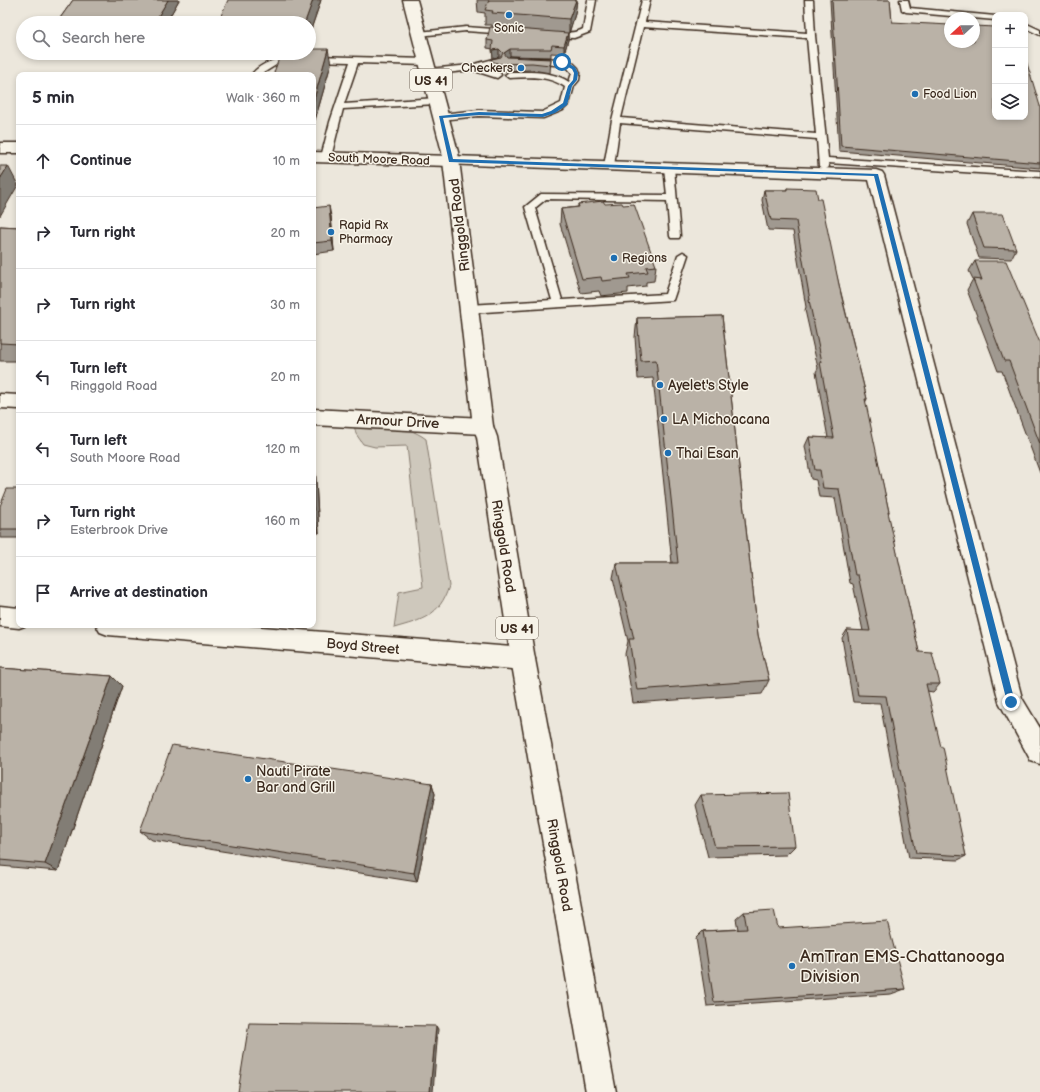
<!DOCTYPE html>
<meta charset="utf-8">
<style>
:root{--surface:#fff;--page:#f2f2f3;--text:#2b2b33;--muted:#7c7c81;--line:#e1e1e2}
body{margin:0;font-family:"Balsamiq Sans",sans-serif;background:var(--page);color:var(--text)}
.controls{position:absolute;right:12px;top:12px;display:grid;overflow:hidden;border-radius:8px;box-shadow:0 2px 6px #0003}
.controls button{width:36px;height:36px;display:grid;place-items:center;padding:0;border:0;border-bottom:1px solid var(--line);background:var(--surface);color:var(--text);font:20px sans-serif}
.compass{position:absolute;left:944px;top:12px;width:36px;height:36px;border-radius:50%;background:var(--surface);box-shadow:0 2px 6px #0003;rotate:249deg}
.stop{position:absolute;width:12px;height:12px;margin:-9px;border:3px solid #1f6fb2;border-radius:50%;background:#fff}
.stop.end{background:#1f6fb2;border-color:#fff;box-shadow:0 1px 4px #0008}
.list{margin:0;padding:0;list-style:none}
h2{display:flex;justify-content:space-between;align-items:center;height:52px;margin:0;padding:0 16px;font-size:17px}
h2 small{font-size:13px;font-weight:400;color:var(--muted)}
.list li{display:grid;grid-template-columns:26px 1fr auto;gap:12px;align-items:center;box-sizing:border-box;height:72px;padding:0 16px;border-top:1px solid var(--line)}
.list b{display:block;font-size:15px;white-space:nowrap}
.list p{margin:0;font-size:13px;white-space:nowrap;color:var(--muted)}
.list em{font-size:13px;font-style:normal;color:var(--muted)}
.icon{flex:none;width:22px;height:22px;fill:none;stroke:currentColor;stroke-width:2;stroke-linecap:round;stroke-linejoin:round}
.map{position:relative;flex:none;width:1040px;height:1092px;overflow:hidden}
.search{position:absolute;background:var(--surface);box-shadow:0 2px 6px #0003;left:16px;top:16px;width:300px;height:44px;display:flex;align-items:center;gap:10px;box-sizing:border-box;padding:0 14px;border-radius:22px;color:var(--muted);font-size:15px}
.panel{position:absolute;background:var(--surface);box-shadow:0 2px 6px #0003;left:16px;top:72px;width:300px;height:556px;border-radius:8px}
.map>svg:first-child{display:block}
.green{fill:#cec8bc;stroke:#84796d}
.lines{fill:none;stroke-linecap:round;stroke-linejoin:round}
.service-casing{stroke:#3b2a1e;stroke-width:3}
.minor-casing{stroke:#3b2a1e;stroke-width:3}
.secondary-casing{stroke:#3b2a1e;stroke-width:3}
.primary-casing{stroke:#3b2a1e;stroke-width:3}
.service{fill:#f7f3e8;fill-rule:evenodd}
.minor{fill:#f7f3e8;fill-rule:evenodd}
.secondary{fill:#f7f3e8;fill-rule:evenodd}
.primary{fill:#f7f3e8;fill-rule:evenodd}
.wall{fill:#a09990;stroke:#3b2a1e}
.shaded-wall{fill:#827d75;stroke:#3b2a1e}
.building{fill:#bab2a7;stroke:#3b2a1e}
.route{fill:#1f6fb2}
.poi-dot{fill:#1f6fb2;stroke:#f7f3e8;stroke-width:1.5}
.labels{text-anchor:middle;stroke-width:3;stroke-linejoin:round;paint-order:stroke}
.far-poi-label{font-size:12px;fill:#3b2a1e;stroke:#f7f3e8;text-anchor:start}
.far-street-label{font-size:12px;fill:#3b2a1e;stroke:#f7f3e8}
.shield{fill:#f7f3e8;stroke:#73665b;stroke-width:1}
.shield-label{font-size:13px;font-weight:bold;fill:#3b2a1e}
.street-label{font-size:14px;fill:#3b2a1e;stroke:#f7f3e8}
.poi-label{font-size:14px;fill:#3b2a1e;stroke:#f7f3e8;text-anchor:start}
.near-poi-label{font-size:17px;fill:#3b2a1e;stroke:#f7f3e8;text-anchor:start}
</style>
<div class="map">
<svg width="1040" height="1092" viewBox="0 0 1040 1092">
<rect width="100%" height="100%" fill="#ece7dc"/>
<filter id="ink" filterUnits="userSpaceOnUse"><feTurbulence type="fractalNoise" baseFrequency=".025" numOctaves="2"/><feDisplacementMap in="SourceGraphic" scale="8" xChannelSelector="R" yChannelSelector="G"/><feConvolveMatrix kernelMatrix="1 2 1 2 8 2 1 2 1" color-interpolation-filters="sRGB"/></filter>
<g filter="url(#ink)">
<!-- green -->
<path class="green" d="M354,425C379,426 405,423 426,439L449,586C440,616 422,620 394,628L399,592L423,587L407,446L375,447L363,444L356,434Z"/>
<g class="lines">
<defs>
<g id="service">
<path d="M588,0H596L590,32L574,38L547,37L546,35C552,30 571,36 583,29Z"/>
<path d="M642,0H650L645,22L807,33L805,0H813L815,36L828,158L1040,171V177L828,163L829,167L824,170L819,167L817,139L620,123L614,166L612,168H606L604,166L612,120ZM643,27L807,38L816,134L621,118Z"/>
<path d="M900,0H908L910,8L995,16V20L906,12L902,10Z"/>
<path d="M1025,23L1040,30V35L1025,28Z"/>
<path d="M466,27L507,30L511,32L507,34L466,31L419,36L415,34L419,32Z"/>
<path d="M294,56L298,59L297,61L276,65L260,75H251C261,62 278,58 294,56Z"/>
<path d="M314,56L426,59L430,62L426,65L358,63L344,104L437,98L441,101L437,104L343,109L331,157L326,160L323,159L321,157L330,122L350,62L311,61L310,59Z"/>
<path d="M498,58L502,61L501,63L482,68L500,73L501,75L497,78L472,70L429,75L425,72L429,69L471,65Z"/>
<path d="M534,58L562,59L572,62L578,68L580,73L579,80L574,86L569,104L563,110L543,118L479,116L441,120L437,117L441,114L479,110L542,112L561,103L565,87C548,75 529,77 509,78L505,75L509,72C529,72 552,70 569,82L572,73L566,66L531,63L530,61Z"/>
<path d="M669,165L674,168L680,236L679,238H671L670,236L667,201L546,199L535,208L562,300L665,294L678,255L683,252L688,255L673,300L469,313L465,312L464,309L465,306L469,305L552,300L525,207L541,194L667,195L664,168Z"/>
</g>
<g id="minor">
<path d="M451,156L876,170L882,172L884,175L1022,698L1040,728V764L1031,761L999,702L869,180L445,164L443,161L445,158Z"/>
<path d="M0,394L19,395V409L0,408Z"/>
<path d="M313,409L483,418L490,421L493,426L490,431L483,434L313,425Z"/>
<path d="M0,606L19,608V625H27L19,628L0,626Z"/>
<path d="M96,625H236L523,648L531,651L535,659L531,667L523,670L108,635L100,632Z"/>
</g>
<g id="secondary">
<rect x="0" y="143" width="19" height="10"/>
<path d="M313,152L451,156L457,158L459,161L457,164L451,166L313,162Z"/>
</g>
<path id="primary" d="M403,0H417L458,152L493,426L497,437L535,659L616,1092H586L511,659L477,437L473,426L442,152Z"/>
</defs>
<!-- service casing -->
<use href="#service" class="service-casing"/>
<!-- minor casing -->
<use href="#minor" class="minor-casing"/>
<!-- secondary casing -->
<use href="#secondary" class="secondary-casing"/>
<!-- primary casing -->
<use href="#primary" class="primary-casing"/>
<!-- service -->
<use href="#service" class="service"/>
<!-- minor -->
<use href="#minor" class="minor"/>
<!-- secondary -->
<use href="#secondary" class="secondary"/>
<!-- primary -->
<use href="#primary" class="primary"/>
</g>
<!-- wall -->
<g class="wall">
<path d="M73,0H179L166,23H59L58,21Z"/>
<path d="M321,0L309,35V23H220L219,20Z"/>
<path d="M477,0H577L575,14L569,33H568V40L564,54L551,53V57L510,56L551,59L550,73L532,70L500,71L492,69L491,61L499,57L493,58V49L487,48V40L492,27V25H485V13L478,12Z"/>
<path d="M830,0H890L892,22L1040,106V168L839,151Z"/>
<path d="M331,64L315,120H313V75Z"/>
<path d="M787,188L818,199L867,399L865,403L889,512L888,514L919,652L940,684L933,692L927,691L966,856L958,860L909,858L880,703L853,702L842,638L847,630L863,631L853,584L850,583L835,498L819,497L816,480L811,479L805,446L809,437L828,438L816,372L818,368L805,310L806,307L793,231L768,230L762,200L764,190H787Z"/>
<path d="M578,204L623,205L656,266L654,281L646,282V286L628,288V293L601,296L599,291L581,293L560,224L561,209L578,207Z"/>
<path d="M313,208L331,216L334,251L313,254Z"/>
<path d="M972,214L1016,249L1011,259L979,258L967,224Z"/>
<path d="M0,226L19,227V361H0Z"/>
<path d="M975,261L1040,343V473L1002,371H998L967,290L973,279L969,271Z"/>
<path d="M722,316L758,635L769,680L762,694L633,703L625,654L628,641L613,578L616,563H672L653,378L638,379L635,337L637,318Z"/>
<path d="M313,457L315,464L319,533L313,534Z"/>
<path d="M19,489V538H0V506Z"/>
<path d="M0,668L112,676L122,686L58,871L0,866Z"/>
<path d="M432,784L435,794L417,882L152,840L140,831Z"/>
<path d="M701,795L795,846L786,855L708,857L695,805Z"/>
<path d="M744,912L778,928L905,989L891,994L707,1006L696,938L703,931L738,929L736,919Z"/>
</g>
<!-- shaded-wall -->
<g class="shaded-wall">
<path d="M168,0H179L166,23H154Z"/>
<path d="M313,0H321L309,35V23H305V22Z"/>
<path d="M576,0H577L575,14L569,33V19Z"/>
<path d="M568,33V40L564,54V46Z"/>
<path d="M328,49L331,64L315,120L313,108V103Z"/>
<path d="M499,49V57L493,58L492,50Z"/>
<path d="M510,49V56L505,61L504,53Z"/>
<path d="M8,166L18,185L0,216V179Z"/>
<path d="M329,206L331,216L334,251L332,241Z"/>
<path d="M313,457L315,464L319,533L314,520L313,491Z"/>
<path d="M112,676L122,686L58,871L45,864Z"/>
<path d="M432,784L435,794L417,882L414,873Z"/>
<path d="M436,1026L438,1029L433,1092H430Z"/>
</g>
<!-- building -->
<g class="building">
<path d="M73,0H168L154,23H62L63,21H58Z"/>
<path d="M228,0H313L305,22L219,20Z"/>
<path d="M489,0H576L569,19L492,13L493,11L485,10Z"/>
<path d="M832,0H890L892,22L950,25V42H974V26L995,27V117H1025V57L1040,106V163L841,146Z"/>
<path d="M490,27L568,33L564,46L552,45L551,49H510L504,53L507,57L551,59L550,65L532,63L500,64L491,61L492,59L501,57L503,53L499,49L492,50L493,41L487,40Z"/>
<path d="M309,49H328L313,103V75H273L281,53H309Z"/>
<path d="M0,166H8L0,179Z"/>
<path d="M787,188L816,189L818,199H821L841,294L867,399H865L889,512H888L919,652L932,653L940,684H926L941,747H943L966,856L916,853L886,696L858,695L847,630L870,631L858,575H855L839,489L823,488L820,470H815L809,437L834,438L820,362H822L809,300H810L796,221L771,220L764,190H787Z"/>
<path d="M603,201L605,204L622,203L623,205L634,204L656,266L646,267L648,272L628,274L630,278L602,281L601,277L582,279L561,209L579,207L578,204Z"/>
<path d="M329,206L332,241L313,243V208Z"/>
<path d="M972,214H1003L1016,249L984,248Z"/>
<path d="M0,226L19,227V344L0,343Z"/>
<path d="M975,261H1006L1040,343V444L1009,361H1004L973,279L982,280Z"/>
<path d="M722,316L758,635L769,680L637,690L629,639H634L616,563H678L656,360L641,361L637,318Z"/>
<path d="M7,489H19V529H0V506Z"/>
<path d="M313,491L314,520L313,521Z"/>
<path d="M0,668L112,676L45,864L0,860Z"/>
<path d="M172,745L432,784L414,873L140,831Z"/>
<path d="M788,793L795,846L715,847L701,795Z"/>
<path d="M774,910L778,928L887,921L905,989L714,1002L703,931L747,929L744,912Z"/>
<path d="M249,1023L436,1026L430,1092H238Z"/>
</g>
</g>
<!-- route -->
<path class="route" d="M562,60L575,67L578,73L577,80L572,86L567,105L555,113L543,117L479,115L443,118L453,159L878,174L1015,702L1013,705L1011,706L1007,702L874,176L449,162L439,116L479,112L542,114L551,111L563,103L568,86L573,80L574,73L572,69L560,63Z"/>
<!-- markers -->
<g class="poi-dot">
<circle cx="509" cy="15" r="4"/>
<circle cx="521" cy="68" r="4"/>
<circle cx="915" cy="94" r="4"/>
<circle cx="331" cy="232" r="4"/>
<circle cx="614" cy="258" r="4"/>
<circle cx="660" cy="385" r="4"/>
<circle cx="664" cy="419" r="4"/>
<circle cx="668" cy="453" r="4"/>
<circle cx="248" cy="779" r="4"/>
<circle cx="792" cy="966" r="4"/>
</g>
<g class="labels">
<!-- far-poi labels -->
<g class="far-poi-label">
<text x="509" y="32" text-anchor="middle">Sonic</text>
<text x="513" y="72" text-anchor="end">Checkers</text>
<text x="923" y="98">Food Lion</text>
<text x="339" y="229">Rapid Rx<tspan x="339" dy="14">Pharmacy</tspan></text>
<text x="622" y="262">Regions</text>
</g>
<!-- far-street labels -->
<g class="far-street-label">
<text transform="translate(379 159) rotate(2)" y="4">South Moore Road</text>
</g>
<!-- shield labels -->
<g class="shield">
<rect x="410" y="69" width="42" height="22" rx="3"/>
<rect x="496" y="617" width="42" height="22" rx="3"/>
</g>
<g class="shield-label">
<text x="431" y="85">US 41</text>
<text x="517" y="633">US 41</text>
</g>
<!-- street labels -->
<g class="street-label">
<text transform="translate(459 225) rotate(-97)" y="5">Ringgold Road</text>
<text transform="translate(398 421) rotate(3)" y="5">Armour Drive</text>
<text transform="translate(504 546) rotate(81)" y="5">Ringgold Road</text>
<text transform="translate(363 646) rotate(5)" y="5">Boyd Street</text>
<text transform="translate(560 865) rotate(80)" y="5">Ringgold Road</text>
</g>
<!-- poi labels -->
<g class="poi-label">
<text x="668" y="390">Ayelet's Style</text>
<text x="672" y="424">LA Michoacana</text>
<text x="676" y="458">Thai Esan</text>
<text x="256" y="776">Nauti Pirate<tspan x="256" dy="16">Bar and Grill</tspan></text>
</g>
<!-- near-poi labels -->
<g class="near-poi-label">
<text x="800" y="962">AmTran EMS-Chattanooga<tspan x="800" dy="20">Division</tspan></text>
</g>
</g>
</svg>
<div class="controls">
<button>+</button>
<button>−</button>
<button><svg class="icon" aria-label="layers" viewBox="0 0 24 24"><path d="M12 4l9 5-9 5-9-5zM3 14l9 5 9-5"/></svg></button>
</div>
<svg class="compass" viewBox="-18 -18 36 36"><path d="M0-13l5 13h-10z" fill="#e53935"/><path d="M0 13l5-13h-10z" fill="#7c7c81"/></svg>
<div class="stop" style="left:562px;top:62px"></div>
<div class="stop end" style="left:1011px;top:702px"></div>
<div class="search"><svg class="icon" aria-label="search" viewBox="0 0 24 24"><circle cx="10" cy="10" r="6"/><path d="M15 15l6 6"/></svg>Search here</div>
<section class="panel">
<h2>5 min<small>Walk · 360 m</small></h2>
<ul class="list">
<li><svg class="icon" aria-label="ahead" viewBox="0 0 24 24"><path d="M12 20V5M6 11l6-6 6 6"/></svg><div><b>Continue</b></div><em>10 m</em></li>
<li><svg class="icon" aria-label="right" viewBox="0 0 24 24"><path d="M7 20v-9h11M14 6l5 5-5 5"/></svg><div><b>Turn right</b></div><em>20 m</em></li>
<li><svg class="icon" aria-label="right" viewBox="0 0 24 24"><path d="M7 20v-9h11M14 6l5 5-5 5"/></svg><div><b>Turn right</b></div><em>30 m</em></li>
<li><svg class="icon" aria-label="left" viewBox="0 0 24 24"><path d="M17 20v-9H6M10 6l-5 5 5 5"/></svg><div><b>Turn left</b><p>Ringgold Road</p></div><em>20 m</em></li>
<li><svg class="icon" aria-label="left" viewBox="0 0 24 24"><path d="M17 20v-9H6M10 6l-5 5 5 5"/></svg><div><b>Turn left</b><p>South Moore Road</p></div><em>120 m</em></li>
<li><svg class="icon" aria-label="right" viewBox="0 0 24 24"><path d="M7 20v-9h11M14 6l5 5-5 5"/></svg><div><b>Turn right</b><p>Esterbrook Drive</p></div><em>160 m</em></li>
<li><svg class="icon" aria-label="arrive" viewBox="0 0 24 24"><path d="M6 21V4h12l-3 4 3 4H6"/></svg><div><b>Arrive at destination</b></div></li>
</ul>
</section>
</div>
